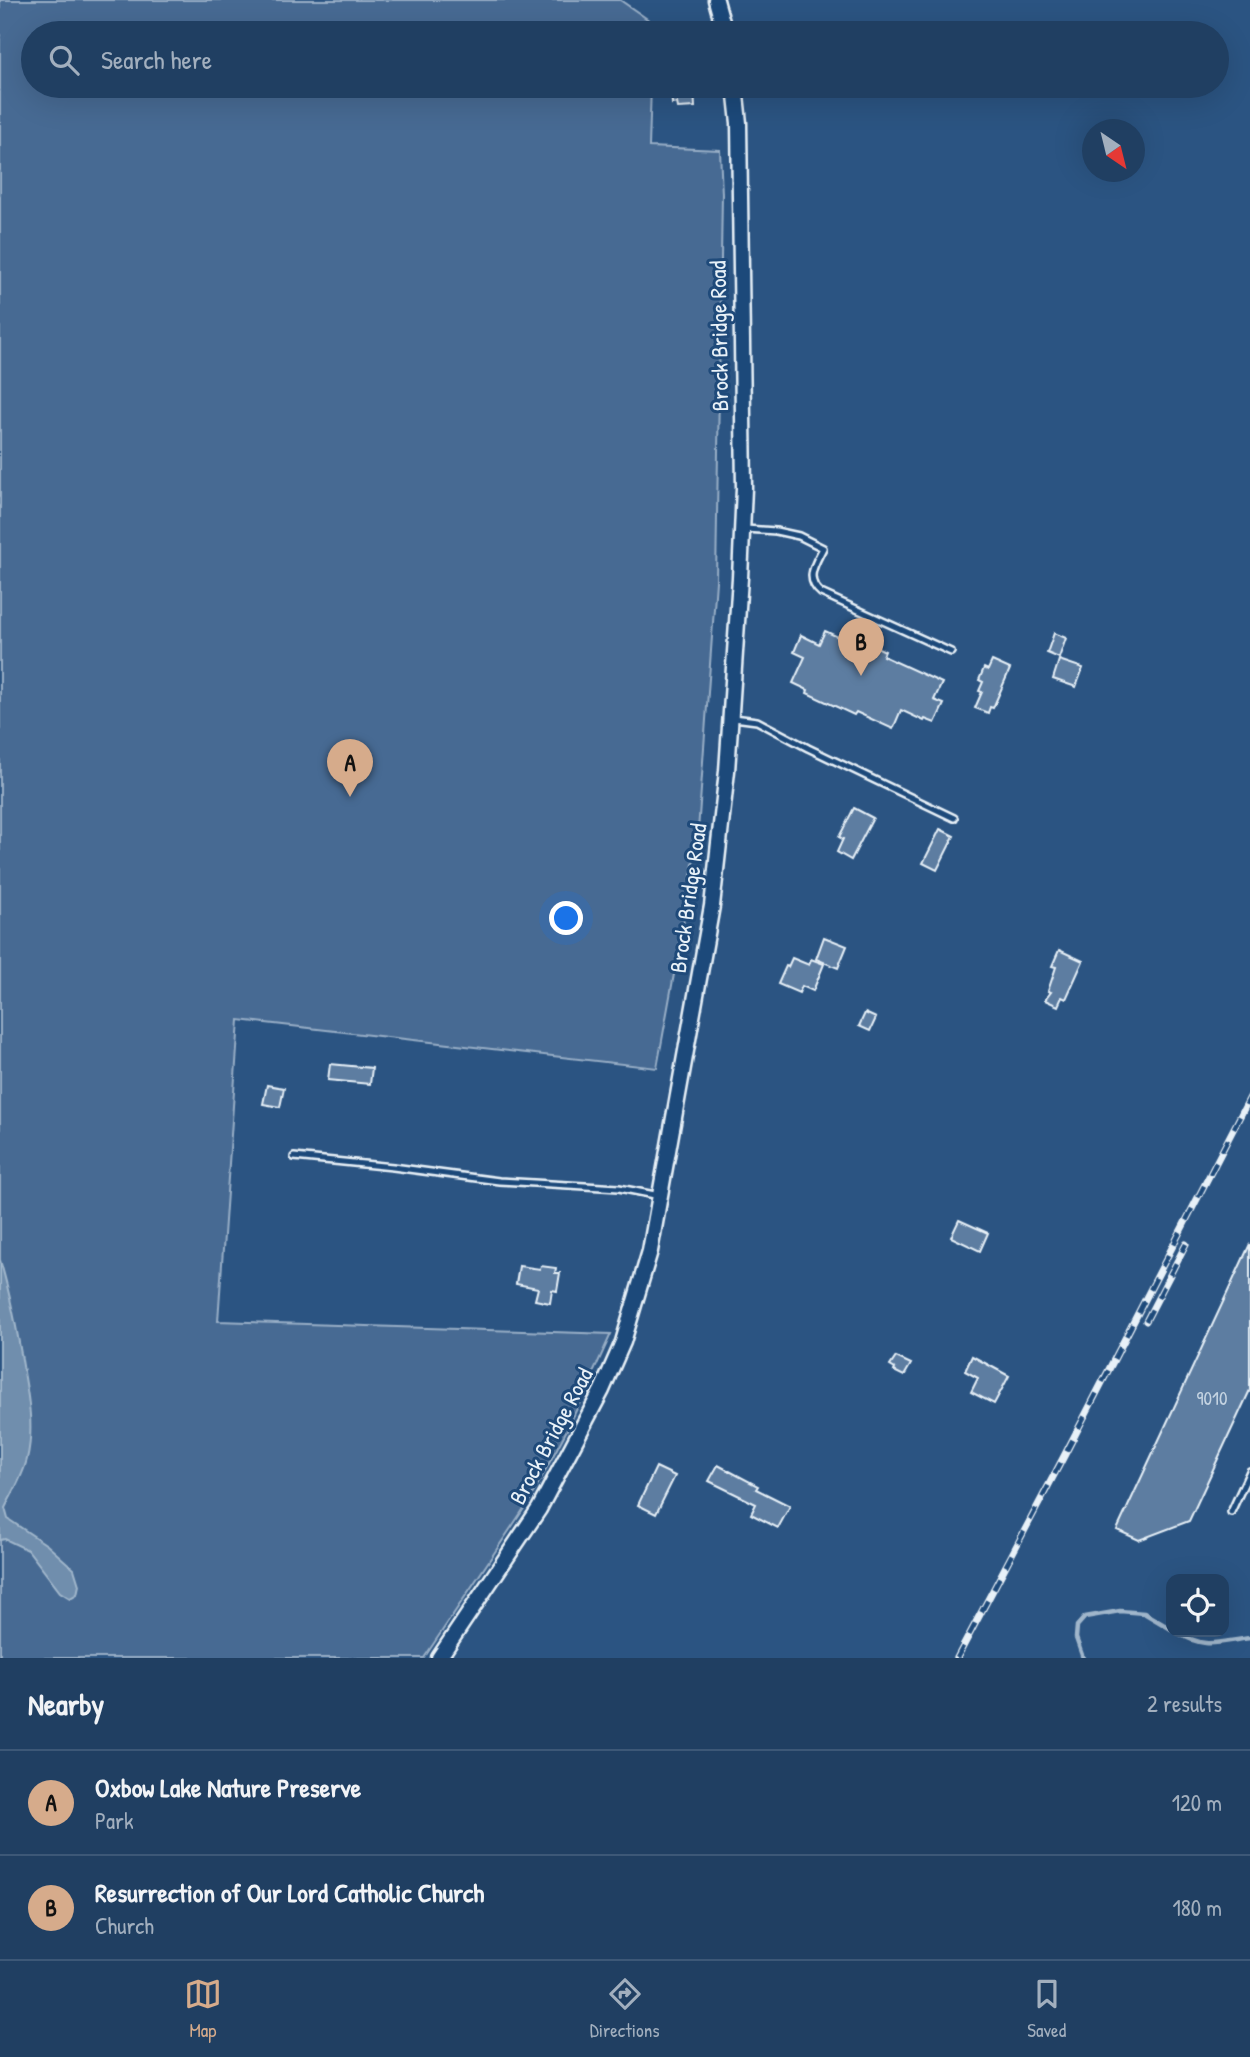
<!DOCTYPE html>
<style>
:root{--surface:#203f62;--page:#284668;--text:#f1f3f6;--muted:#a2afbe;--line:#3d5877;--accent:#d6ab8b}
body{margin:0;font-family:"Patrick Hand",sans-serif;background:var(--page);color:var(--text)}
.controls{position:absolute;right:21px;bottom:21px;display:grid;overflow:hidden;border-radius:14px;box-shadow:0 7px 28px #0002}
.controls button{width:63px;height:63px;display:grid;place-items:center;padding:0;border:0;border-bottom:2px solid var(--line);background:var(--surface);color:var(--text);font:35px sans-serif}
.compass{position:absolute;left:1082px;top:119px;width:63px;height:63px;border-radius:50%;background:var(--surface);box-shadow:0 7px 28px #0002;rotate:145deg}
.you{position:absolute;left:567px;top:919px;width:24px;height:24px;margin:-18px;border:5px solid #fff;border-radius:50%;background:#1a73e8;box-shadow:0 0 0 10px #1a73e833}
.badge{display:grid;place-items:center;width:46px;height:46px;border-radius:50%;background:var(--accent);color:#111;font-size:23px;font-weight:700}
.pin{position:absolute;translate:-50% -58px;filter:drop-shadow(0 2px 4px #0008)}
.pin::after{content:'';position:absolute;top:37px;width:24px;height:21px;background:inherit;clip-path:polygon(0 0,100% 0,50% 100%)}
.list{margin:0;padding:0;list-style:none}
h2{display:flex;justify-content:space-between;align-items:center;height:91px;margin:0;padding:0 28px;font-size:30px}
h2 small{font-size:23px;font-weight:400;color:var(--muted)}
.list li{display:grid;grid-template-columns:46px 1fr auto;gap:21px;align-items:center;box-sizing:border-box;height:105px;padding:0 28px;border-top:2px solid var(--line)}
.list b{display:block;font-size:26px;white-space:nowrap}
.list p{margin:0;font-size:23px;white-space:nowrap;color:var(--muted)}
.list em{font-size:23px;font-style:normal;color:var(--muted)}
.icon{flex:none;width:38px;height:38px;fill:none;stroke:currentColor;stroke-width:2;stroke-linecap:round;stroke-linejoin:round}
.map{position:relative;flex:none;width:1250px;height:1658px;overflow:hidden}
.search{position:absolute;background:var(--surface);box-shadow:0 7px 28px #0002;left:21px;right:21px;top:21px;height:77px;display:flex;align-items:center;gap:18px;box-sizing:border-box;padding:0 24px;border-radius:38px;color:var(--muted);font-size:26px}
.sheet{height:301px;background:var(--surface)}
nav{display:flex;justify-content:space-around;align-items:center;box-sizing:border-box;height:98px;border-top:2px solid var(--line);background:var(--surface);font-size:19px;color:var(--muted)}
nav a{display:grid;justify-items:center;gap:4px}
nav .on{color:var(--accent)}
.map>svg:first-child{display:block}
.green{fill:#476b93;stroke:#98aec6;stroke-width:2}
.water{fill:#708ead;stroke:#a0b6cb;stroke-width:2}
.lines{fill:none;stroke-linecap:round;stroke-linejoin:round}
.stream{stroke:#a0b6cb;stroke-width:4.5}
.building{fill:#5d7da1;stroke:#e8f1f8;stroke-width:2}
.service-casing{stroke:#e8f1f8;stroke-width:10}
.tertiary-casing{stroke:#e8f1f8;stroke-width:19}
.service{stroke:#1f4a7a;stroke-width:5}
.tertiary{stroke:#1f4a7a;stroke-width:14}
.rail-casing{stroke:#e8f1f8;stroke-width:7}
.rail{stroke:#1f4a7a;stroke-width:4.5;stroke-dasharray:13;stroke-linecap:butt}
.labels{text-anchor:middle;stroke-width:6;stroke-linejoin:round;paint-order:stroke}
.number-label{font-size:19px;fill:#c5d4e2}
.street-label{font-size:23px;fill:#e8f1f8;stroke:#1f4a7a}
</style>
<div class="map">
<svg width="1250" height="1658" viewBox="0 0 1250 1658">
<rect width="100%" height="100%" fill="#2b5482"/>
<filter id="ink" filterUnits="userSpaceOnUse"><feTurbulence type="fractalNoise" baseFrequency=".0143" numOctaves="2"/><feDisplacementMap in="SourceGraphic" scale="14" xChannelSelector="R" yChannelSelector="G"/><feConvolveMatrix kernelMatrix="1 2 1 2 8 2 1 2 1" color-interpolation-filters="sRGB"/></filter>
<g filter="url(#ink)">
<!-- green -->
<path class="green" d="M0,0H620L653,23L652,33H33V86H651L649,147L720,150L722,194L716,581L698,831L688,897L657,1068L239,1020L218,1321L611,1334L569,1426L529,1501L424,1658H0Z"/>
<!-- water -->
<path class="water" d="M0,1260C11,1297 18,1334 24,1372C29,1400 34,1430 27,1459C23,1476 13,1492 5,1508L8,1519L47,1545L74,1569L79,1585L77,1594L70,1598L60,1592L28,1550L5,1539L0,1540Z"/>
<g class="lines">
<!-- stream -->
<g class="stream">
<path d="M1176,1632C1207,1650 1217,1642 1250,1638"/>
<path d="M1083,1658L1076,1638L1077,1626L1085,1617L1120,1611L1144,1613L1171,1629"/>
</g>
</g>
<!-- building -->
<g class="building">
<path d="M694,89L695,107L678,108L677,103L672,104L671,91Z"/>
<path d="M825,631L853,644L856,637L885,651L883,656L942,683L934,700L944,704L935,723L925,719L924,721L901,710L893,729L856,712L854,715L807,693L808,690L793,683L805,657L794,652L801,635L819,644Z"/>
<path d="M1054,633L1066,638L1059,658L1047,653Z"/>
<path d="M1059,660L1083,668L1076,687L1053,679Z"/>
<path d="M992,661L1010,669L993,708L990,707L988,713L975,708L982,692L979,691L983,682L979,680L984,668L988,670Z"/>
<path d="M854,808L873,818L851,860L837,852L843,839L839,837Z"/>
<path d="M940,829L954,836L937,870L923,863Z"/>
<path d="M824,937L847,946L838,968L816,959Z"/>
<path d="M1059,950L1083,961L1066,999L1062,997L1058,1006L1045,1000L1051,992L1048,991L1056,967L1052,966Z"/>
<path d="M792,958L809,965L811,959L824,964L813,991L802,986L799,993L778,984L786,966L788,967Z"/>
<path d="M865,1013L876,1018L870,1031L859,1026Z"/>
<path d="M330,1064L372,1068L370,1084L328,1080Z"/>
<path d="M267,1085L284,1088L280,1107L263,1104Z"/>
<path d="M959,1220L988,1233L980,1251L951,1237Z"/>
<path d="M1250,1244V1390L1189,1521L1139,1540L1117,1530Z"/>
<path d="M519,1266L540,1269L541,1266L556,1268L555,1273H560L557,1291L552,1290L550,1303L535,1300L538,1288L516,1284Z"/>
<path d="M972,1356L1009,1376L994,1404L971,1392L978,1378L965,1371Z"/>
<path d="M896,1357L911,1364L904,1376L894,1371L895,1369L890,1366Z"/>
<path d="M718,1465L758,1486L756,1489L790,1506L778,1528L751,1514L756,1504L709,1481Z"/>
<path d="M656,1467L675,1476L656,1514L638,1505Z"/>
</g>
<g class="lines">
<defs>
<g id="service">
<path d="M745,529L776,531L799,536L823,548C815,564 804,579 821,593L951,652"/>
<path d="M734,718L757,721L808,748L954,818"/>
<path d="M294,1157L393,1167L499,1181L619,1188L660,1196"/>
<path d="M1231,1512L1250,1471"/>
</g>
<g id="tertiary">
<path d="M716,0L725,33"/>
<path d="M439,1658L539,1509L602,1390L623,1342L650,1251L712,906L727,771L740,578L744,488L739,123L735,86"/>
</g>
</defs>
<!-- service casing -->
<use href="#service" class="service-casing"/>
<!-- tertiary casing -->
<use href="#tertiary" class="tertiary-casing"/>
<!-- service -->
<use href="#service" class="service"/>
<!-- tertiary -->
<use href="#tertiary" class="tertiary"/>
<defs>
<g id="rail">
<path d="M1146,1321L1186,1244"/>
<path d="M957,1658L1062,1460L1250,1097"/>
</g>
</defs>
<!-- rail casing -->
<use href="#rail" class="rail-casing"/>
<!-- rail -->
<use href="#rail" class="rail"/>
</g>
</g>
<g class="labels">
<!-- number labels -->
<g class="number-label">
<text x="1212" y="1405">9010</text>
</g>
<!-- street labels -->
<g class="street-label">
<text transform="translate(719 336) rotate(-91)" y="8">Brock Bridge Road</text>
<text transform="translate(688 898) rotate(-82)" y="8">Brock Bridge Road</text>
<text transform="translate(551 1436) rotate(-62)" y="8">Brock Bridge Road</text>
</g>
</g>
</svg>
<div class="controls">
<button><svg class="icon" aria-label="locate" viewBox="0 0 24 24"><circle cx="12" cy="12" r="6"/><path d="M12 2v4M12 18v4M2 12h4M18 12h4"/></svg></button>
</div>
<svg class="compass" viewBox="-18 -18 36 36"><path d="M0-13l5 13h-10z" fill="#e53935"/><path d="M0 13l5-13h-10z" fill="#a2afbe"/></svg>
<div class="you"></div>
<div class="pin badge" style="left:350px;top:797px">A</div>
<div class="pin badge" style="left:861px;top:676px">B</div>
<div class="search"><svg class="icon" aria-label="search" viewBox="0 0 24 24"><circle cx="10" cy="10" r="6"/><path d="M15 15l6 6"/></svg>Search here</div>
</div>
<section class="sheet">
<h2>Nearby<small>2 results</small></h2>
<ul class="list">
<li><span class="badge">A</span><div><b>Oxbow Lake Nature Preserve</b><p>Park</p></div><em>120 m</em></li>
<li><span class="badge">B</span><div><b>Resurrection of Our Lord Catholic Church</b><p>Church</p></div><em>180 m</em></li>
</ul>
</section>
<nav>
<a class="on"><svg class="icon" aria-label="map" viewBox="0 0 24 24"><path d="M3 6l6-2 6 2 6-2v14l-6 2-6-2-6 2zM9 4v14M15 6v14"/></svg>Map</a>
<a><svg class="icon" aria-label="directions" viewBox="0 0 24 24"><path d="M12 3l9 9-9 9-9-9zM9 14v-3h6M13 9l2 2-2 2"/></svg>Directions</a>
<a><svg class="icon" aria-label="saved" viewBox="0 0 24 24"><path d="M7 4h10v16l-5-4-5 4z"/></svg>Saved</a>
</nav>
